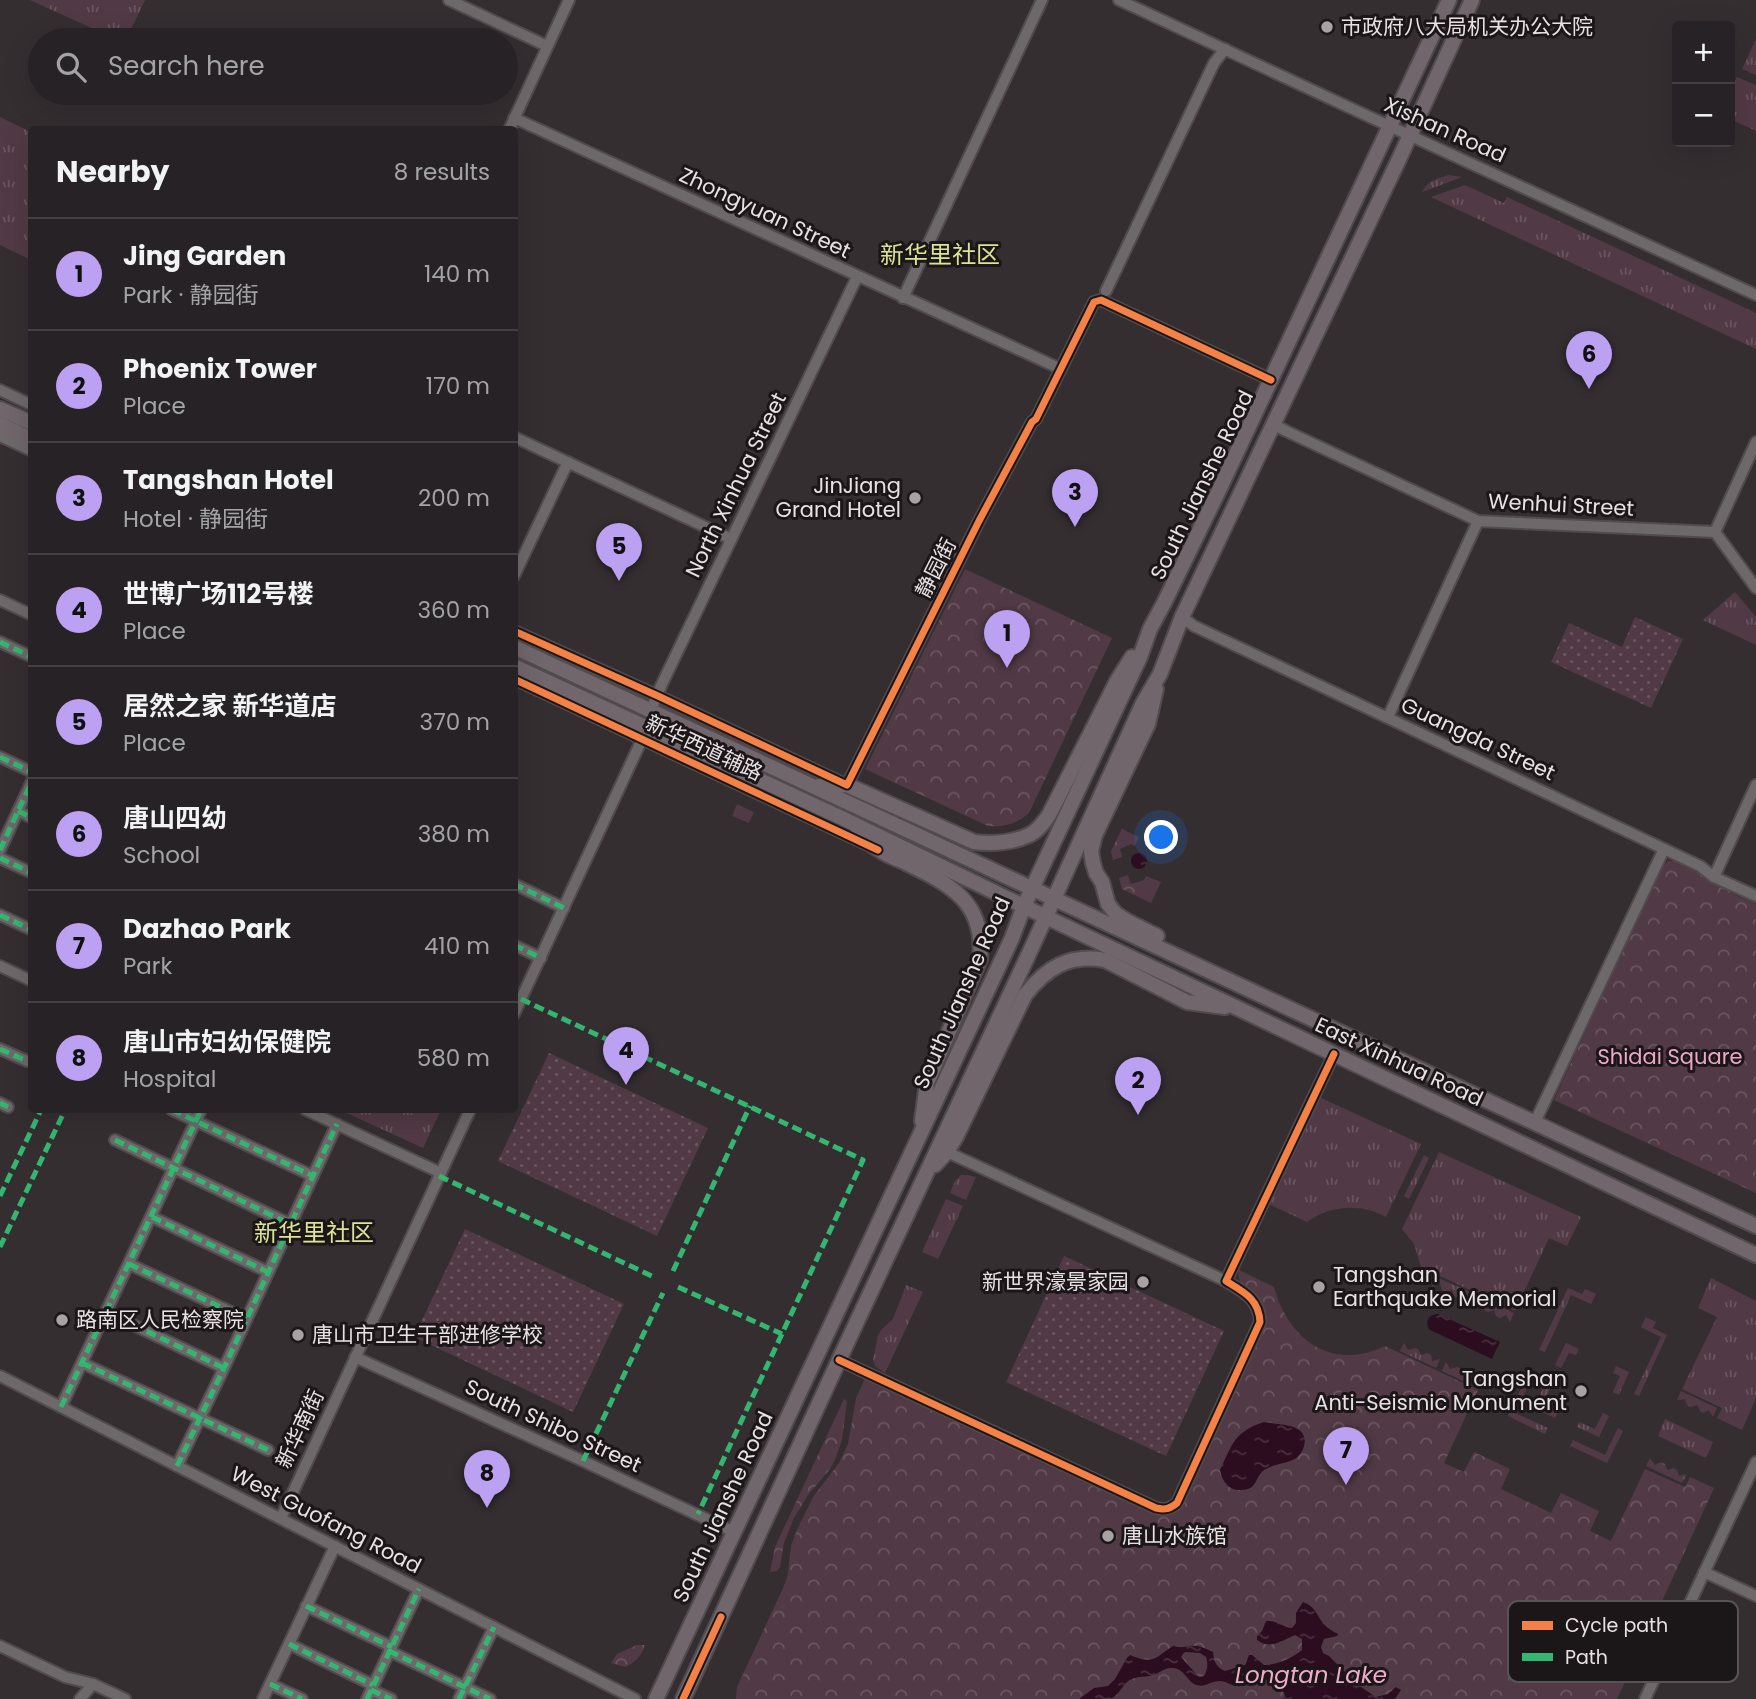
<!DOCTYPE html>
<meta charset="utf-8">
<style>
:root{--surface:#272225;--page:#2f2a2d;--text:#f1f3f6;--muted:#a4a4a7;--line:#433f42;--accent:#bca0f2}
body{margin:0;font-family:Poppins,"Noto Sans SC",sans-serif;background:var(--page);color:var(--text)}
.controls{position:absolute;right:21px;top:21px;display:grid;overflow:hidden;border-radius:7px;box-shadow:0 7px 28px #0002}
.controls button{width:63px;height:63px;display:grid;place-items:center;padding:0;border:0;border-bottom:2px solid var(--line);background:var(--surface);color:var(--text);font:35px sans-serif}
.you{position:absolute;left:1162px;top:838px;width:24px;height:24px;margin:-18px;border:5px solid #fff;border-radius:50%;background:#1a73e8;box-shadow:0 0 0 10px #1a73e833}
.badge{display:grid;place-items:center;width:46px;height:46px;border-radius:50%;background:var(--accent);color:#111;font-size:23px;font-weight:700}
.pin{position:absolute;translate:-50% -58px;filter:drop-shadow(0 2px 4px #0008)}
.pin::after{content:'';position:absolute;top:37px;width:24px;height:21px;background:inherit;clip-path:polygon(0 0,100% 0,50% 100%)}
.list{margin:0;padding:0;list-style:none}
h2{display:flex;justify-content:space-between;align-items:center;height:91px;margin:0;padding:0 28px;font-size:30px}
h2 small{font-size:23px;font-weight:400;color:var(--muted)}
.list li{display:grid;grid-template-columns:46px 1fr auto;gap:21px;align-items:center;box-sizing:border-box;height:112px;padding:0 28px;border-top:2px solid var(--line)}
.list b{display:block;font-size:26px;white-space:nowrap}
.list p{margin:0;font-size:23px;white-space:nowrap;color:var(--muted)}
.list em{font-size:23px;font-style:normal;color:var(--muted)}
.icon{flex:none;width:38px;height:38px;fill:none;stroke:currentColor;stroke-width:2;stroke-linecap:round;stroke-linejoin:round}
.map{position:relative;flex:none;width:1756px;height:1699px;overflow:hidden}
.search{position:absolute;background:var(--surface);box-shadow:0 7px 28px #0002;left:28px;top:28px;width:490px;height:77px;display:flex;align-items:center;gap:18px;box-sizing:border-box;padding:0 24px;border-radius:38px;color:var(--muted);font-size:26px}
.panel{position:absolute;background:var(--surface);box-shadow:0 7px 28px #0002;left:28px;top:126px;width:490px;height:987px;border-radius:7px}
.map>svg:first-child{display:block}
.grass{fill:url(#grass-tufts)}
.forest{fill:url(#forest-crowns)}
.garden{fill:url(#garden-dots)}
.pitch{fill:#513a45}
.water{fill:url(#water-ripples);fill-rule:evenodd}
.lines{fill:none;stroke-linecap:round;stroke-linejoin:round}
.minor-casing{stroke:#514b4e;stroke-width:14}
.major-casing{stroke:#514b4e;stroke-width:18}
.minor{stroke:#6d686a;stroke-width:10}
.major{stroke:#70666c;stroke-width:14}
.quiet{stroke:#33b770;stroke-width:5;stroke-dasharray:10 5;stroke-linecap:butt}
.cycleway-casing{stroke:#1b1618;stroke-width:11}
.cycleway{stroke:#f48246;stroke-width:7}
.poi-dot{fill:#a9a2a5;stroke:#1b1618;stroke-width:2.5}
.labels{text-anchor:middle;stroke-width:6;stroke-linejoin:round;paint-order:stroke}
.poi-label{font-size:21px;fill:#e8e1e4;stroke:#1b1618;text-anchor:start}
.street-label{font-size:21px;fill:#e8e1e4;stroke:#1b1618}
.park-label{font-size:21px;fill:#eca7c8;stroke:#1b1618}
.water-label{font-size:23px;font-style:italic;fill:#f0abcc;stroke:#1b1618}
.quarter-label{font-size:24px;fill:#dbe395;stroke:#1b1618}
.key{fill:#1b1618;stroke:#585355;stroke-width:2}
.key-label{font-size:19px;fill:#e8e1e4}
</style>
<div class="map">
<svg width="1756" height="1699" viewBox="0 0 1756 1699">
<defs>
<pattern id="grass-tufts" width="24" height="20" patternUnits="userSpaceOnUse" patternTransform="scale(1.75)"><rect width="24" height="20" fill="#513a45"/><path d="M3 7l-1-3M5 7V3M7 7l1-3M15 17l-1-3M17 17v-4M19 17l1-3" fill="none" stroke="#6a5660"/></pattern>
<pattern id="forest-crowns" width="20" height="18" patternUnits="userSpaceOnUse" patternTransform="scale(1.75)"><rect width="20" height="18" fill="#513a45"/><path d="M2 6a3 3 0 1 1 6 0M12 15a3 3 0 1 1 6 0" fill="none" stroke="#6a5660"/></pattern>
<pattern id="garden-dots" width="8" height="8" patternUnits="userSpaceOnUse" patternTransform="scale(1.75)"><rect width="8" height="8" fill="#513a45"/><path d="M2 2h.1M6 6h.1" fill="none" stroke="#6a5660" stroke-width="1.8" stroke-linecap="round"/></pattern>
<pattern id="water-ripples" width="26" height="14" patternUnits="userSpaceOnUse" patternTransform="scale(1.75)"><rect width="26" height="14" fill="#2c0d1f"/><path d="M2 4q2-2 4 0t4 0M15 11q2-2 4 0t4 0" fill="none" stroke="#4b303f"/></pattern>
</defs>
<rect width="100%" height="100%" fill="#342e31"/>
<!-- grass -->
<g class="grass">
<path d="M30,0H145L126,40H118Z"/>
<path d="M1756,39V75L1742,69Z"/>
<path d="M1737,77L1756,85V131L1730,119V93Z"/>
<path d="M0,117L31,132V260L0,245Z"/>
<path d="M1449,175L1462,177L1422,192C1427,181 1438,178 1449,175Z"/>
<path d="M1465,185L1504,203L1507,197L1756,313V349L1431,197Z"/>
<path d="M1735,592L1756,617V645L1703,620Z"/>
<path d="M1319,1097L1421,1144L1386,1217C1361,1203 1330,1205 1307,1222L1269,1204Z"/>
<path d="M340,1110H441L423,1148Z"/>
<path d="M1439,1152L1581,1217L1567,1246L1549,1238L1515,1311L1421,1267L1414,1244L1402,1229Z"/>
<path d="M1424,1155L1429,1158L1409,1199L1404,1196Z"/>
<path d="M961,1175H968L976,1177L966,1200L950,1193L955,1181Z"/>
<path d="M946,1199L963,1206L938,1259L922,1252Z"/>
<path d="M1436,1277L1472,1293L1468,1302L1464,1295L1458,1298L1454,1296L1452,1290L1446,1292L1442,1290L1440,1284L1432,1286Z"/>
<path d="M1711,1278L1756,1301V1398L1742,1430L1717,1418L1722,1408L1682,1389L1717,1317L1698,1308Z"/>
<path d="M906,1285L923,1292L885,1373L875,1366L873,1360L878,1335L882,1329L893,1319Z"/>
<path d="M1568,1288L1582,1294L1585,1289L1596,1294L1591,1304L1571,1295L1545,1352L1539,1350Z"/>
<path d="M1478,1296L1514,1313L1510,1322L1506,1315L1500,1318L1496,1316L1494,1310L1488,1312L1484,1310L1482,1304L1474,1305Z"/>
<path d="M1646,1317L1656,1322L1653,1328L1667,1335L1639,1396L1634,1394L1661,1337L1641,1327Z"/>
<path d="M1404,1343L1408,1350L1415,1348L1418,1349L1421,1355L1427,1353L1431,1355L1432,1361L1440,1359L1436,1368L1400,1351Z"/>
<path d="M1566,1343L1579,1349L1576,1355L1569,1353L1561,1368L1555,1365Z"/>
<path d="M1446,1362L1450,1369L1457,1367L1461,1369L1463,1375L1469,1373L1473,1374L1474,1380L1482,1379L1478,1388L1442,1371Z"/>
<path d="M1616,1366L1629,1372L1619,1395L1613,1392L1620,1376L1613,1373Z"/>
<path d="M1523,1384L1528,1386L1515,1413L1548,1428L1545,1434L1508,1416Z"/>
<path d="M1544,1386L1550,1389L1543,1405L1558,1412L1555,1418L1534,1408Z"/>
<path d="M1681,1391L1717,1408L1713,1417L1709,1410L1703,1413L1700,1411L1697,1405L1691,1407L1687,1405L1685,1399L1677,1400Z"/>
<path d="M1603,1413L1609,1416L1599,1437L1577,1427L1579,1422L1595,1429Z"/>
<path d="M1665,1419L1713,1442L1706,1458L1658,1436Z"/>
<path d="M1618,1428L1623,1431L1607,1463L1570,1446L1573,1440L1605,1455Z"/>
<path d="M1650,1458L1655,1465L1661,1462L1665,1464L1667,1470L1673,1468L1677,1470L1679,1476L1687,1474L1682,1483L1646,1466Z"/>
</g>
<!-- forest -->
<g class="forest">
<path d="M965,569L1112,638L1029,813C1016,824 1005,827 988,826L865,769Z"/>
<path d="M1122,829L1139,837L1135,846L1131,844L1120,849L1122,857L1113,860L1111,851Z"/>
<path d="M1668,861H1676L1684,864L1735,895L1756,904V1193L1554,1100L1661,868Z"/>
<path d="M1128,875L1131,884L1144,880L1146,876L1161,882L1151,903L1122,889L1119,878Z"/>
<path d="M1239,1270L1274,1287C1288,1339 1331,1372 1385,1346L1478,1390L1444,1463L1464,1472L1474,1452L1510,1469L1501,1489L1551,1513L1561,1493L1599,1511L1590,1531L1611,1541L1645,1469L1685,1487L1690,1477L1714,1488L1617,1699H736L737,1687L785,1584L788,1573L791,1546L796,1532L813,1497L839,1463L848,1444L856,1398L865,1379L1157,1515C1166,1515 1171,1514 1179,1509L1266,1323C1265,1313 1264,1304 1256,1297C1247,1287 1236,1285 1239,1270Z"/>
<path d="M844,1399L847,1401L842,1440L835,1460L830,1469L808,1495L794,1518L784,1543L780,1567L777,1571L770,1572L775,1547Z"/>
<path d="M637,1645H645C641,1656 636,1662 625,1667L611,1663L617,1654Z"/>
</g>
<!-- garden -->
<g class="garden">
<path d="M1635,617L1683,639L1651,708L1551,662L1569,623L1622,647Z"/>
<path d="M549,1053L708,1128L657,1236L498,1161Z"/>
<path d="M465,1229L624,1304L573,1412L414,1337Z"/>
<path d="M1064,1256L1224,1331L1166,1456L1006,1382Z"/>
</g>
<!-- pitch -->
<path class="pitch" d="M737,804L754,812L749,823L732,816Z"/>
<!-- water -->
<g class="water">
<circle cx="1139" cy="861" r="8"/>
<path d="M1438,1314L1500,1342L1492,1359L1430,1330C1424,1323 1428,1314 1438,1314Z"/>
<path d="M1264,1422C1279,1425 1310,1423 1304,1446C1303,1451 1299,1456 1295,1459C1285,1464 1273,1464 1264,1470C1254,1478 1258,1490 1241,1490C1228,1491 1222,1480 1220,1470C1233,1443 1234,1432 1264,1422Z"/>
<path d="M1303,1602C1315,1606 1316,1614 1323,1623C1327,1628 1332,1631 1338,1634L1337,1636L1324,1639L1321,1647L1323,1653L1329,1656L1358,1685L1376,1697L1388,1694L1396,1687L1401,1690L1395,1699H1283L1285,1696C1282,1685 1271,1681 1261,1678C1254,1683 1245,1687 1236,1686C1230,1685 1226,1681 1220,1681C1210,1681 1204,1689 1194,1684C1186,1679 1184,1669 1173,1668C1165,1667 1160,1673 1153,1675C1143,1678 1136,1675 1127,1682C1122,1687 1118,1695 1112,1698C1103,1699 1088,1699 1079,1699L1094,1688L1108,1686L1115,1679L1127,1658L1130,1655C1155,1665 1154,1658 1173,1646C1181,1648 1183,1647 1190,1646C1199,1645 1206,1649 1213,1652C1214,1662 1216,1667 1225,1671L1245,1665L1249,1655H1252L1264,1665C1276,1665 1293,1658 1302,1650V1639L1295,1635C1281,1641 1270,1650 1257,1640V1636L1262,1631L1266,1621C1276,1620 1282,1627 1292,1628L1296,1623V1613ZM1185,1652L1200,1653L1206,1657C1208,1664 1208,1669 1204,1676L1199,1677L1197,1675L1181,1657L1183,1654Z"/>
</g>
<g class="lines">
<defs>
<g id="minor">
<path d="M449,0L547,46"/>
<path d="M1119,0L1359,112L1756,295"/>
<path d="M514,118L1061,369"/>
<path d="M509,130L569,0"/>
<path d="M1106,291L1214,63L1225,49"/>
<path d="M903,298L1042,0"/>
<path d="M0,390L32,405"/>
<path d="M1273,424L1286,431L1478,521L1715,532L1756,588"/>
<path d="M0,436L32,451"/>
<path d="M514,437L731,539"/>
<path d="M1715,532L1756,442"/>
<path d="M514,576L568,462"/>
<path d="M0,600L32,615"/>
<path d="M1182,617L1194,626L1700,866L1714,877L1756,896"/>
<path d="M514,631L658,696L847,785L979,521L1032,422L1036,419L1094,302L1101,300L1271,380"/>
<path d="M0,642L32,657"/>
<path d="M514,679L870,846"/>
<path d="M651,710L661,686L857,277"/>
<path d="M1388,717L1478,521"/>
<path d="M0,757L32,772"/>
<path d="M18,811L32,818"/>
<path d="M0,850L32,781"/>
<path d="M0,858L32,873"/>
<path d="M1714,877L1756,785"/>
<path d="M514,884L564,908"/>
<path d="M0,915L32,930"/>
<path d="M514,945L541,958"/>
<path d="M0,966L32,981"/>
<path d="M514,1014L645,733"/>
<path d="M0,1049L27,1061"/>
<path d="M0,1103L8,1107"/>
<path d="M172,1110L313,1176"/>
<path d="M306,1110L441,1173"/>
<path d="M1535,1122L1664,849"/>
<path d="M115,1140L290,1224"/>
<path d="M947,1152L1226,1281"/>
<path d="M152,1217L268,1272"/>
<path d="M129,1264L246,1319"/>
<path d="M106,1312L224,1368"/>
<path d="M355,1357L583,1461L734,1532"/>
<path d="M839,1360L1156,1508C1165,1510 1170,1509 1177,1503L1260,1322C1259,1299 1244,1292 1226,1281L1334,1054"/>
<path d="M82,1363L268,1450"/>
<path d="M0,1376L635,1699"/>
<path d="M61,1407L201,1110"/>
<path d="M177,1466L224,1368L337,1124"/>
<path d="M281,1518L470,1110"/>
<path d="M1704,1572L1756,1596"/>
<path d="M306,1606L392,1647"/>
<path d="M289,1644L373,1685"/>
<path d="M0,1646L65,1677L93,1684L125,1699"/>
<path d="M389,1651L490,1699"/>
<path d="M270,1684L302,1699"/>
<path d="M371,1690L391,1699"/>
<path d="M80,1699L93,1684"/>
<path d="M263,1699L335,1546"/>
<path d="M367,1699L419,1589"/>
<path d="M459,1699L494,1627"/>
<path d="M1645,1699L1756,1462"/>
</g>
<g id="major">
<path d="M0,409L32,423"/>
<path d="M0,424L32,439"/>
<path d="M514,647L1756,1226"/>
<path d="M514,666L846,820L1046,917L1756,1255"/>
<path d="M1156,689L1148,724L1095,835L1091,851L1093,863L1096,873L1102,882L1108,904L1116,914L1127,921L1157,936"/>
<path d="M819,786L847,785L974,842C992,844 1012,843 1029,835C1038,831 1044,822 1049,815L1117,681L1132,657"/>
<path d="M858,831C864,837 870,844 878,849C885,854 894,858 902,861C947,883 986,900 980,959L927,1083L922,1121"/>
<path d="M935,1165L947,1152L956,1137L1025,995C1047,967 1069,954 1105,960L1187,1002L1225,1007"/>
<path d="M656,1699L1012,938L1024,906L1140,657L1150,629L1164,603L1220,488L1449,0"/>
<path d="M683,1699L839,1360L1032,947L1143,703L1160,674L1182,617L1400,157L1472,0"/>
</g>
</defs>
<!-- minor casing -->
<use href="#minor" class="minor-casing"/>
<!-- major casing -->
<use href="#major" class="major-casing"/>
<!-- minor -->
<use href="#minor" class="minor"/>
<!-- major -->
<use href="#major" class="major"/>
<!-- quiet -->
<g class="quiet">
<path d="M0,642L32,657"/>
<path d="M0,757L32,772"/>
<path d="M18,811L32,818"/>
<path d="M0,850L32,781"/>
<path d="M0,858L32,873"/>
<path d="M514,884L564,908"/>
<path d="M0,915L32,930"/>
<path d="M514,945L541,958"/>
<path d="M521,999L863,1160L698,1514"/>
<path d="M514,1008L517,1009"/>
<path d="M0,1049L27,1061"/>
<path d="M0,1103L8,1107"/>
<path d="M172,1110L313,1176"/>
<path d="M115,1140L290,1224"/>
<path d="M439,1176L656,1278"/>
<path d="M0,1196L41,1110"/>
<path d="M152,1217L268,1272"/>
<path d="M0,1247L65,1110"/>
<path d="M129,1264L246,1319"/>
<path d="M673,1271L750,1106"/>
<path d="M678,1287L782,1334"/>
<path d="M106,1312L224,1368"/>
<path d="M82,1363L268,1450"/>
<path d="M61,1407L201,1110"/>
<path d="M583,1461L663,1293"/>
<path d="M177,1466L224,1368L337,1124"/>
<path d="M306,1606L392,1647"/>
<path d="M289,1644L373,1685"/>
<path d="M389,1651L490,1699"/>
<path d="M270,1684L302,1699"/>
<path d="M371,1690L391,1699"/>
<path d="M367,1699L419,1589"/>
<path d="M459,1699L494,1627"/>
</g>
<defs>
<g id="cycleway">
<path d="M514,631L658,696L847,785L979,521L1032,422L1036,419L1094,302L1101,300L1271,380"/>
<path d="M514,679L878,850"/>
<path d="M839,1360L1156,1508C1165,1510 1170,1509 1177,1503L1260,1322C1259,1299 1244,1292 1226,1281L1334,1054"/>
<path d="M683,1699L721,1617"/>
</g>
</defs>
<!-- cycleway casing -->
<use href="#cycleway" class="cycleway-casing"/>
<!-- cycleway -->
<use href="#cycleway" class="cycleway"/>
</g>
<!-- markers -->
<g class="poi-dot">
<circle cx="1327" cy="27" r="7"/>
<circle cx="915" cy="498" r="7"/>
<circle cx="1143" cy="1282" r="7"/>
<circle cx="1319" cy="1287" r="7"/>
<circle cx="62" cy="1320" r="7"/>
<circle cx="298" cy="1335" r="7"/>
<circle cx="1581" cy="1391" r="7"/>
<circle cx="1108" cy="1536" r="7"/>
</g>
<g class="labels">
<!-- poi labels -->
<g class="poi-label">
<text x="1341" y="34">市政府八大局机关办公大院</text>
<text x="901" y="493" text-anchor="end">JinJiang<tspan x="901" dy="24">Grand Hotel</tspan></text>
<text x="1333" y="1282">Tangshan<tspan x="1333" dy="24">Earthquake Memorial</tspan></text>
<text x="1129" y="1289" text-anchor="end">新世界濠景家园</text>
<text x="76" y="1327">路南区人民检察院</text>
<text x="312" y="1342">唐山市卫生干部进修学校</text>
<text x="1567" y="1386" text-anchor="end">Tangshan<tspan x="1567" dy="24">Anti-Seismic Monument</tspan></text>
<text x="1122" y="1543">唐山水族馆</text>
</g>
<!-- street labels -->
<g class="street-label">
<text transform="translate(1445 130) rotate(24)" y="7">Xishan Road</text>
<text transform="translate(765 213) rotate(25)" y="7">Zhongyuan Street</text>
<text transform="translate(736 485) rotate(-64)" y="7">North Xinhua Street</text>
<text transform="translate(1202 485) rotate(-64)" y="7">South Jianshe Road</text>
<text transform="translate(1561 505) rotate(3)" y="7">Wenhui Street</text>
<text transform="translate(936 568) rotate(-63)" y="7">静园街</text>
<text transform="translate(1478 739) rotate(25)" y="7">Guangda Street</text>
<text transform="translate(704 748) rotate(25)" y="7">新华西道辅路</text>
<text transform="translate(962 993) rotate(-66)" y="7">South Jianshe Road</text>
<text transform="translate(1399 1062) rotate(25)" y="7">East Xinhua Road</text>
<text transform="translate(553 1426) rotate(25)" y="7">South Shibo Street</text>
<text transform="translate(300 1429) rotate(-65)" y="7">新华南街</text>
<text transform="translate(723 1507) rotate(-65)" y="7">South Jianshe Road</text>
<text transform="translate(326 1520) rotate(27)" y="7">West Guofang Road</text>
</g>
<!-- park labels -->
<g class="park-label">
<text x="1670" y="1064">Shidai Square</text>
</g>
<!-- water labels -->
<g class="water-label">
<text x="1311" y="1683">Longtan Lake</text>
</g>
<!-- quarter labels -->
<g class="quarter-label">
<text x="940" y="263">新华里社区</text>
<text x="314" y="1241">新华里社区</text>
</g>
</g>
<!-- legend -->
<rect x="1508" y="1601" width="230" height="81" rx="10" class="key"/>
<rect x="1522" y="1621" width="31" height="9" fill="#f48246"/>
<rect x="1522" y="1653" width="31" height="8" fill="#33b770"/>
<g class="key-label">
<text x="1565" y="1632">Cycle path</text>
<text x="1565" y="1664">Path</text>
</g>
</svg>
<div class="controls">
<button>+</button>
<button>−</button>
</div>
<div class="you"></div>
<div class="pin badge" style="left:1007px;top:668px">1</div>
<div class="pin badge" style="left:1138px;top:1115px">2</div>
<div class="pin badge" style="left:1075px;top:527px">3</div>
<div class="pin badge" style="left:626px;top:1085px">4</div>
<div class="pin badge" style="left:619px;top:581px">5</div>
<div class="pin badge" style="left:1589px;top:389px">6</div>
<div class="pin badge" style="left:1346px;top:1485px">7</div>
<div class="pin badge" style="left:487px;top:1508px">8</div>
<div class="search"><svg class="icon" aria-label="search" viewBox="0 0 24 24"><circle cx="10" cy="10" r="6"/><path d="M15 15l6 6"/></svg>Search here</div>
<section class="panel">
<h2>Nearby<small>8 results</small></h2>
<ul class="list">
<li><span class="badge">1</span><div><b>Jing Garden</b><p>Park · 静园街</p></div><em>140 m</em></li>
<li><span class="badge">2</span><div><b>Phoenix Tower</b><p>Place</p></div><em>170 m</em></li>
<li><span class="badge">3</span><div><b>Tangshan Hotel</b><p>Hotel · 静园街</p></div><em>200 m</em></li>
<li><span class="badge">4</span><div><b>世博广场112号楼</b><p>Place</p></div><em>360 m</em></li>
<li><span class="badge">5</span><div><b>居然之家 新华道店</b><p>Place</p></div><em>370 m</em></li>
<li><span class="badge">6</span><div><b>唐山四幼</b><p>School</p></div><em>380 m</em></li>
<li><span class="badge">7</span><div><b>Dazhao Park</b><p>Park</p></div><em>410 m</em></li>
<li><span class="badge">8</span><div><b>唐山市妇幼保健院</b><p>Hospital</p></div><em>580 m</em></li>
</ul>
</section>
</div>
